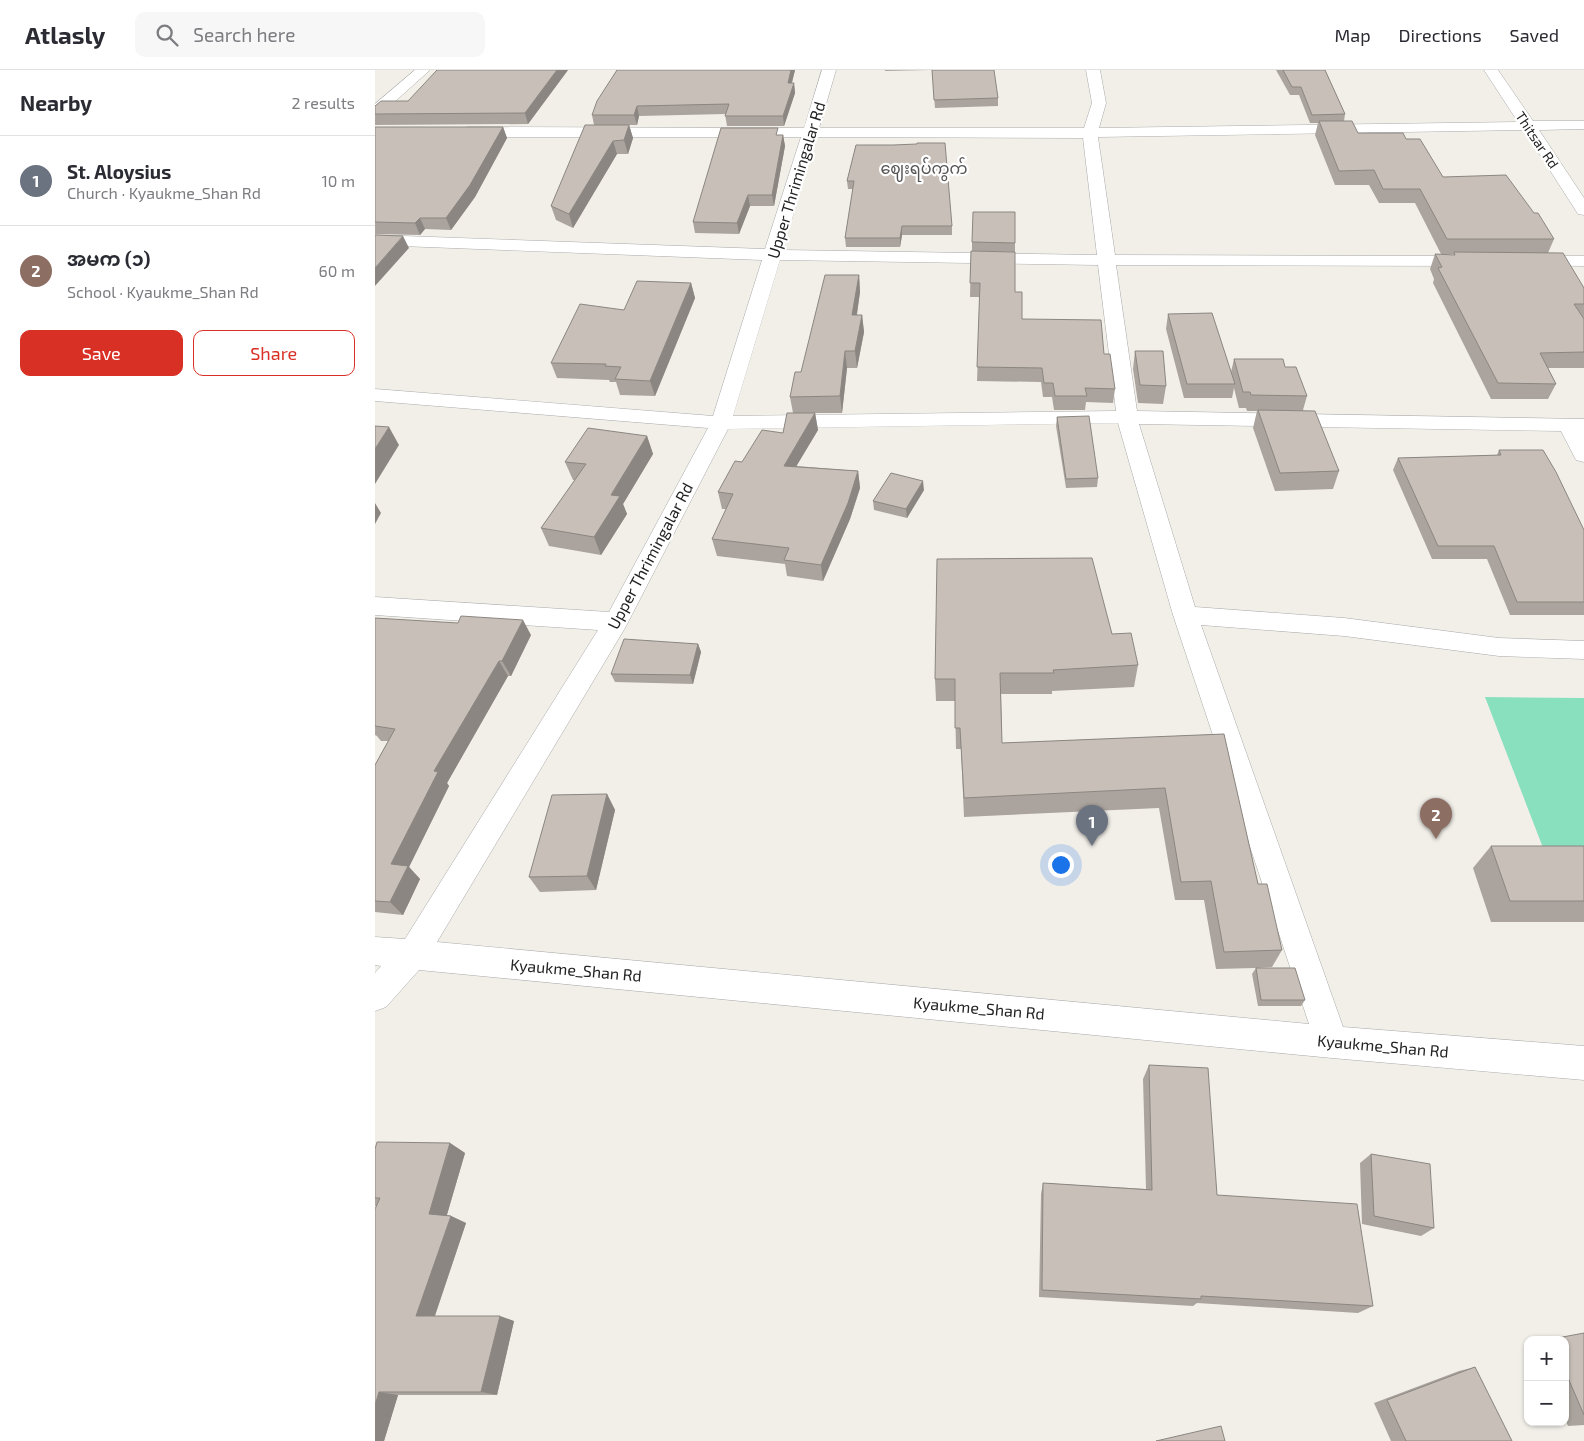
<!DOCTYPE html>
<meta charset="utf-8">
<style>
:root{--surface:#fff;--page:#f7f7f7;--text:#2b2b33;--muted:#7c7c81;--line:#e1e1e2;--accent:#d93025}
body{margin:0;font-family:"Exo 2","Noto Sans Myanmar",sans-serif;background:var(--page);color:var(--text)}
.controls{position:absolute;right:15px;bottom:15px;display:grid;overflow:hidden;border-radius:10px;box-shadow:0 1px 4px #0004}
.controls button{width:45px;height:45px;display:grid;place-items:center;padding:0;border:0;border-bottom:1px solid var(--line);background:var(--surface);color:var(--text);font:25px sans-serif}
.you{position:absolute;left:685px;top:794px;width:18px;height:18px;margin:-12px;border:4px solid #fff;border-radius:50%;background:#1a73e8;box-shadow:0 0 0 8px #1a73e833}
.badge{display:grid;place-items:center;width:32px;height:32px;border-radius:50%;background:var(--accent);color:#fff;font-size:16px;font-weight:700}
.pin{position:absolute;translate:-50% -41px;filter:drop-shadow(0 1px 2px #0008)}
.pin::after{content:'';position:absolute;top:26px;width:18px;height:15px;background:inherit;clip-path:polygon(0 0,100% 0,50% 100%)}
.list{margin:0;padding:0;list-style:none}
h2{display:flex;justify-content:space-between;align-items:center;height:65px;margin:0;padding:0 20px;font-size:21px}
h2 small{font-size:16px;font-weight:400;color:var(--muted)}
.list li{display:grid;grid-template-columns:32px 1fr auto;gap:15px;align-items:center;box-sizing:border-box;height:90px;padding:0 20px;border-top:1px solid var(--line)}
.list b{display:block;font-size:19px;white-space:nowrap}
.list p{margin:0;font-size:16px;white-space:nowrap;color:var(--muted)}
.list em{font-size:16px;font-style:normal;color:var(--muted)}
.actions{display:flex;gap:10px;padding:15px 20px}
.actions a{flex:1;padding:11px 0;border:1px solid var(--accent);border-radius:10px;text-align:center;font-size:18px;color:var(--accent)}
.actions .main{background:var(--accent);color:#fff}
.icon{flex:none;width:28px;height:28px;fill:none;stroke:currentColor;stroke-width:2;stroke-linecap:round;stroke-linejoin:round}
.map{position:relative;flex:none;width:1209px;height:1371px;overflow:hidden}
header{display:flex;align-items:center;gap:30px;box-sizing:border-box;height:70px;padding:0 25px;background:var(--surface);border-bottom:1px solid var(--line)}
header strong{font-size:24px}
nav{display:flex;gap:28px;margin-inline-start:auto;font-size:18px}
.search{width:350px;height:45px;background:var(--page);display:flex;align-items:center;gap:12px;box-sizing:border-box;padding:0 18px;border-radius:10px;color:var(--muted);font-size:19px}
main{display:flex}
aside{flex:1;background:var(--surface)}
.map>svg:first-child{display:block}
.pitch{fill:#88e0be}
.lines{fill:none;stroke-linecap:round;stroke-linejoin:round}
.minor-casing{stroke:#a9a9a9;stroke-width:1}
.minor{fill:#fff;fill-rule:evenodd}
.wall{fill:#aba49e}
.shaded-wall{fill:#8b8681}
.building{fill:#c7bfb8;stroke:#8b8681}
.labels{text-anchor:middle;stroke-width:4.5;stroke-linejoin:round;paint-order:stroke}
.far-street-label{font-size:14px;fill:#222;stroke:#fff}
.far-quarter-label{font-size:16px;fill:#555;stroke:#fff}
.street-label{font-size:16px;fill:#222;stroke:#fff}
</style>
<header>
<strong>Atlasly</strong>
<div class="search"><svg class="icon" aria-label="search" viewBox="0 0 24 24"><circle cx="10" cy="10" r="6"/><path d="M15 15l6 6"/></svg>Search here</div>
<nav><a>Map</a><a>Directions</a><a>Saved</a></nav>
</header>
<main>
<aside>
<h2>Nearby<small>2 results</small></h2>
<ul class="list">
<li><span class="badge" style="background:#6b7280">1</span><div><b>St. Aloysius</b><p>Church · Kyaukme_Shan Rd</p></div><em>10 m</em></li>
<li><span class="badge" style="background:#8d6e63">2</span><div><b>အမက (၁)</b><p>School · Kyaukme_Shan Rd</p></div><em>60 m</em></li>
</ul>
<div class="actions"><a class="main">Save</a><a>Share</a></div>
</aside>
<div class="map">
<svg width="1209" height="1371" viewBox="0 0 1209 1371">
<rect width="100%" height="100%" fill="#f2efe9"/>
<!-- pitch -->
<path class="pitch" d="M1110,627L1209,628V783H1170Z"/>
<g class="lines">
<defs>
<g id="minor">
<path d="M40,0H55L5,45L0,46V34Z"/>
<path d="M447,0H461L444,58H709L717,33L711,0H725L731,33L724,58L1143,52L1109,0H1123L1158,51H1209V59L1164,60L1209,128V145L1203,144L1149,60L723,67L740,185L1096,186L1102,187L1105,191L1102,195L1096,196L741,195L762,341L1209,349V392L1201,390L1186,361L764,354L820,537L969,548L1124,568L1209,571V589L1124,586L969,566L826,555L968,957L1209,976V1010L957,988L44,900L11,937L0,941V903L6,896L0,895V867L30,869L223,560L0,545V527L234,542L333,358L0,331V319L338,346L387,190L0,175V165L390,179L426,67H93L88,65L85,62L88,59L93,57L429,58ZM441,67L708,68L722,185L408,180ZM405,190L723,195L741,341L358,346ZM743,353L798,545L934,954L62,872L250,558L353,359Z"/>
<path d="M1156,186H1209V196L1150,195L1147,191L1150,187Z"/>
</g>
</defs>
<!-- minor casing -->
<use href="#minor" class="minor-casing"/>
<!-- minor -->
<use href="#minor" class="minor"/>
</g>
<!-- wall -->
<g class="wall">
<path d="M193,0L153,54L0,55V36L33,31Z"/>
<path d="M242,0H420L417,13H419L420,23L409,56H352L350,44L264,46L262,55H254L258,68L253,84H242L198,158L181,150L176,136L219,55L217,45Z"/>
<path d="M510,0H554L510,1Z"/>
<path d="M557,0L623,28V36L560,38Z"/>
<path d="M901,0H950L970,44L969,51L983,63L1031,69L1068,107L1159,143L1179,169L1173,183L1209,218V298H1173L1181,314L1173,329H1116L1058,213L1059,209L1055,199L1060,184L1078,185L1079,184H1066L1040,133H1004L994,115H960L940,65L943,53H935L924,25H915Z"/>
<path d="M0,57H128L132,68L100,127L76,160L50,159L45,165L0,164Z"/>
<path d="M404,65H408L410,76L399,136H375L364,164L320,163L318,152Z"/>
<path d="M481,75L577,156V165H527L525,177H471L470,168L478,119H473L472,111Z"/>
<path d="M640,142V182L597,181V172Z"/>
<path d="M596,181L640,222L647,249L729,284L740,319L738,333L711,332L710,340H679L677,327H668L666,312L602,311L605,227H595Z"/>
<path d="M484,205L485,222L482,245H487L489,262L482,298H472L467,343H440L443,360L421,396L483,401L485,418L475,449L448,511L412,506L410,494L342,486L337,469L351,439H347L343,422L367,392L408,363L418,343L415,327L426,302Z"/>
<path d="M316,213L320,228L280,326L245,325L241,312H235L234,310L182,308L176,293L249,240Z"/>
<path d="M793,244L856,302L859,289L910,297L932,326L928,340L964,401L958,419L900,421L878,358L882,341H872L871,338H864L859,318L857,328H809L791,259Z"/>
<path d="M760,281L791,316L788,334L763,333L758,299Z"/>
<path d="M682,347L723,408L722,417L691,418L681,356Z"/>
<path d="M272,366L278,384L248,434L252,444L226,485L174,476L166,458L200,410H198L190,392Z"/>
<path d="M1124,380L1209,460V545H1135L1112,489H1057L1018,400L1023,388L1122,385Z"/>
<path d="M549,420L532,448L499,440L498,431Z"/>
<path d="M0,548L156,565L136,606H133L72,713L74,716L34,797L45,809L28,845L0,842V695L13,671H6L2,666L0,665Z"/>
<path d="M737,564L763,595L759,617L677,621V624H626L627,673L849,664L883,814L907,880L897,897L881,898L930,930L926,936H883L877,904L881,898L841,899L829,830H800L784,738L589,747L586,679H581L580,631H561L560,609Z"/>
<path d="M323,574L326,582L318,614L240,612L236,604Z"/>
<path d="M232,724L240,740L221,820L165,822L154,807Z"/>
<path d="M1116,776H1209V852H1116L1098,798Z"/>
<path d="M774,995L842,1125L998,1236L983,1243L822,1233L818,1236L664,1227L666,1124L668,1113L771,1119L768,1009Z"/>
<path d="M75,1073L90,1083L72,1145L76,1146L91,1153L60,1246L139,1251L122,1325H23L9,1371H0L1,1136H0V1079Z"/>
<path d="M996,1084L1059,1158L1046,1166L987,1154L985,1093Z"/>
<path d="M1209,1263V1355L1193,1356L1190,1349V1270H1176Z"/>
<path d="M1100,1297L1137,1371H1016L999,1333L1084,1301Z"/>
</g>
<!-- shaded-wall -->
<g class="shaded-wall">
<path d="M182,0H193L153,54L150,43Z"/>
<path d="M416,0H420L414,23L413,13Z"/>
<path d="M419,13L420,23L409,56L408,46Z"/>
<path d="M262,36L264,46L262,55L259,45Z"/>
<path d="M254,55L258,68L253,84L249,70Z"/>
<path d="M128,57L132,68L100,127L76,160L71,148Z"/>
<path d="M408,65L410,76L399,136L397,125Z"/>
<path d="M238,71L242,84L198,158L194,144Z"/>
<path d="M373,125L375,136L364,164L362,153Z"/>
<path d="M45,148L50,159L45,165L40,153Z"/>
<path d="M527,156V165L525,177V168Z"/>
<path d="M28,166L34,178L0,216V198Z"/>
<path d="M484,205L485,222L479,262L477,245Z"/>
<path d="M316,213L320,228L280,326L275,311Z"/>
<path d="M487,245L489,262L482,298L480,281Z"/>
<path d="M470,281L472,298L467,343L465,326Z"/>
<path d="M440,343L443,360L412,412L409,396Z"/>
<path d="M14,357L24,375L0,414V379Z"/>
<path d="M272,366L278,384L248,434L252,444L226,485L219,467L236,425Z"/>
<path d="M483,401L485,418L475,449L448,511L446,495Z"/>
<path d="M548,411L549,420L532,448L531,439Z"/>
<path d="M0,433L6,443L0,454Z"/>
<path d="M148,550L156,565L136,606L127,591Z"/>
<path d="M323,574L326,582L318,614L315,605Z"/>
<path d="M124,591L133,606L72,713L74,716L34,797L45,809L28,845L15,832L16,794L59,701Z"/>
<path d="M232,724L240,740L221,820L212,806Z"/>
<path d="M75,1073L90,1083L70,1151L54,1144Z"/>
<path d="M76,1146L91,1153L58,1251L41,1246Z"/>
<path d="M125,1246L139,1251L122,1325L106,1322Z"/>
<path d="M4,1322L23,1325L9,1371H0V1335Z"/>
</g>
<!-- building -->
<g class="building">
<path d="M62,0H182L150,43L0,44V36L6,31H33Z"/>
<path d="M242,0H416L413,13H419L408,46H350L354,34L262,36L259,45H217L222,31Z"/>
<path d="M557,0H619L623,28L559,30Z"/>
<path d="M908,0H950L970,44L937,45L926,17H917Z"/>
<path d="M944,51H977L983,63H1028L1031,69H1045L1068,107L1131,105L1159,143H1163L1179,169H1072L1045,119H1008L999,100L964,101Z"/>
<path d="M210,55H254L249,70L238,71L194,144L176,136Z"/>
<path d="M0,57H128L95,115L71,148H45L40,153L0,152Z"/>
<path d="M346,58H403L401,65H408L397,125H373L362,153L318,152Z"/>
<path d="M542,73H570L577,156H527L525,168H470L479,111H472L481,75H518L542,74Z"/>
<path d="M598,142H640V173L597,172Z"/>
<path d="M0,165L28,166L0,198Z"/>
<path d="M596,181L640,182V222H647V249L726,250L729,284H735L740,319L710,318L712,326H680L678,313H669L667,298L602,297L605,213H595Z"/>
<path d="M1079,182L1188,183L1209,218V234H1199L1209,249V282L1165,283L1181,314L1123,313L1063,198L1067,197L1060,184L1080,185Z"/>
<path d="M450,205H484L477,245H487L480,281H470L465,326L415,327L420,302H426Z"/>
<path d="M262,211L316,213L275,311L240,309L246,297L230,296L231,294L176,293L205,234L249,240Z"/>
<path d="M837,243L860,314H812L793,244Z"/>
<path d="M760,281H788L791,316L765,315Z"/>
<path d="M859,289H908L910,297H921L932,326L876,325L875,322H868Z"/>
<path d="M883,340L940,341L964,401L905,403Z"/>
<path d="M412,343H440L409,396L483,401L473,433L446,495L409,490L414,478L337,469L358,424L343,422L360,391L367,392L387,360L408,363Z"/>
<path d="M714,346L723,408L691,409L682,347Z"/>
<path d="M0,356L14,357L0,379Z"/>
<path d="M213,358L272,366L236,425L245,426L219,467L166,458L211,394L190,392Z"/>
<path d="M1124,380H1168L1181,402L1209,460V532H1142L1119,476H1063L1023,388L1126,385Z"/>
<path d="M516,403L548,411L531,439L498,431Z"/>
<path d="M717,488L737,564L756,563L763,595L678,600L679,603H625L627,673L849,664L883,814H892L907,880L849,882L836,811L806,812L790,718L589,728L585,658H580V609H560L562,489Z"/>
<path d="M86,546L148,550L127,591H124L59,701L63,702L16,794L33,796L15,832L0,831V695L20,659L0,656V548L83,553Z"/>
<path d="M249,569L323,574L315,605L236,604Z"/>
<path d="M232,724L212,806L154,807L177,725Z"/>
<path d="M1116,776H1209V831H1135Z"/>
<path d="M881,898H920L930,930H886Z"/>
<path d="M774,995L833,998L842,1125L982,1134L998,1236L826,1226V1229L667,1220L668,1113L777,1120Z"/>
<path d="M2,1072L75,1073L54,1144L76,1146L41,1246H125L106,1322H4L0,1335V1139L5,1128H0V1079Z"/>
<path d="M996,1084L1055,1094L1059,1158L999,1146Z"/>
<path d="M1209,1263V1345L1190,1301V1270L1177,1269Z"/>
<path d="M1100,1297L1137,1371H1031L1012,1330Z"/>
<path d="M846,1356L850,1371H781Z"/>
</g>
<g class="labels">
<!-- far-street labels -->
<g class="far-street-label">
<text transform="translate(1162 70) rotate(56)" y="5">Thitsar Rd</text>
</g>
<!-- far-quarter labels -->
<g class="far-quarter-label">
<text x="549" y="104">ဈေးရပ်ကွက်</text>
</g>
<!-- street labels -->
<g class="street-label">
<text transform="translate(421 110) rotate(-73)" y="6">Upper Thrimingalar Rd</text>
<text transform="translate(275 486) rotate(-62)" y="6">Upper Thrimingalar Rd</text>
<text transform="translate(201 900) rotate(5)" y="6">Kyaukme_Shan Rd</text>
<text transform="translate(604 938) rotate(5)" y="6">Kyaukme_Shan Rd</text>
<text transform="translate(1008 976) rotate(5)" y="6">Kyaukme_Shan Rd</text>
</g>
</g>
</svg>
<div class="controls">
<button>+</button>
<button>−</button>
</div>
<div class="you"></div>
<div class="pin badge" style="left:717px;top:776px;background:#6b7280">1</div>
<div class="pin badge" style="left:1061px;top:769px;background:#8d6e63">2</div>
</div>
</main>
